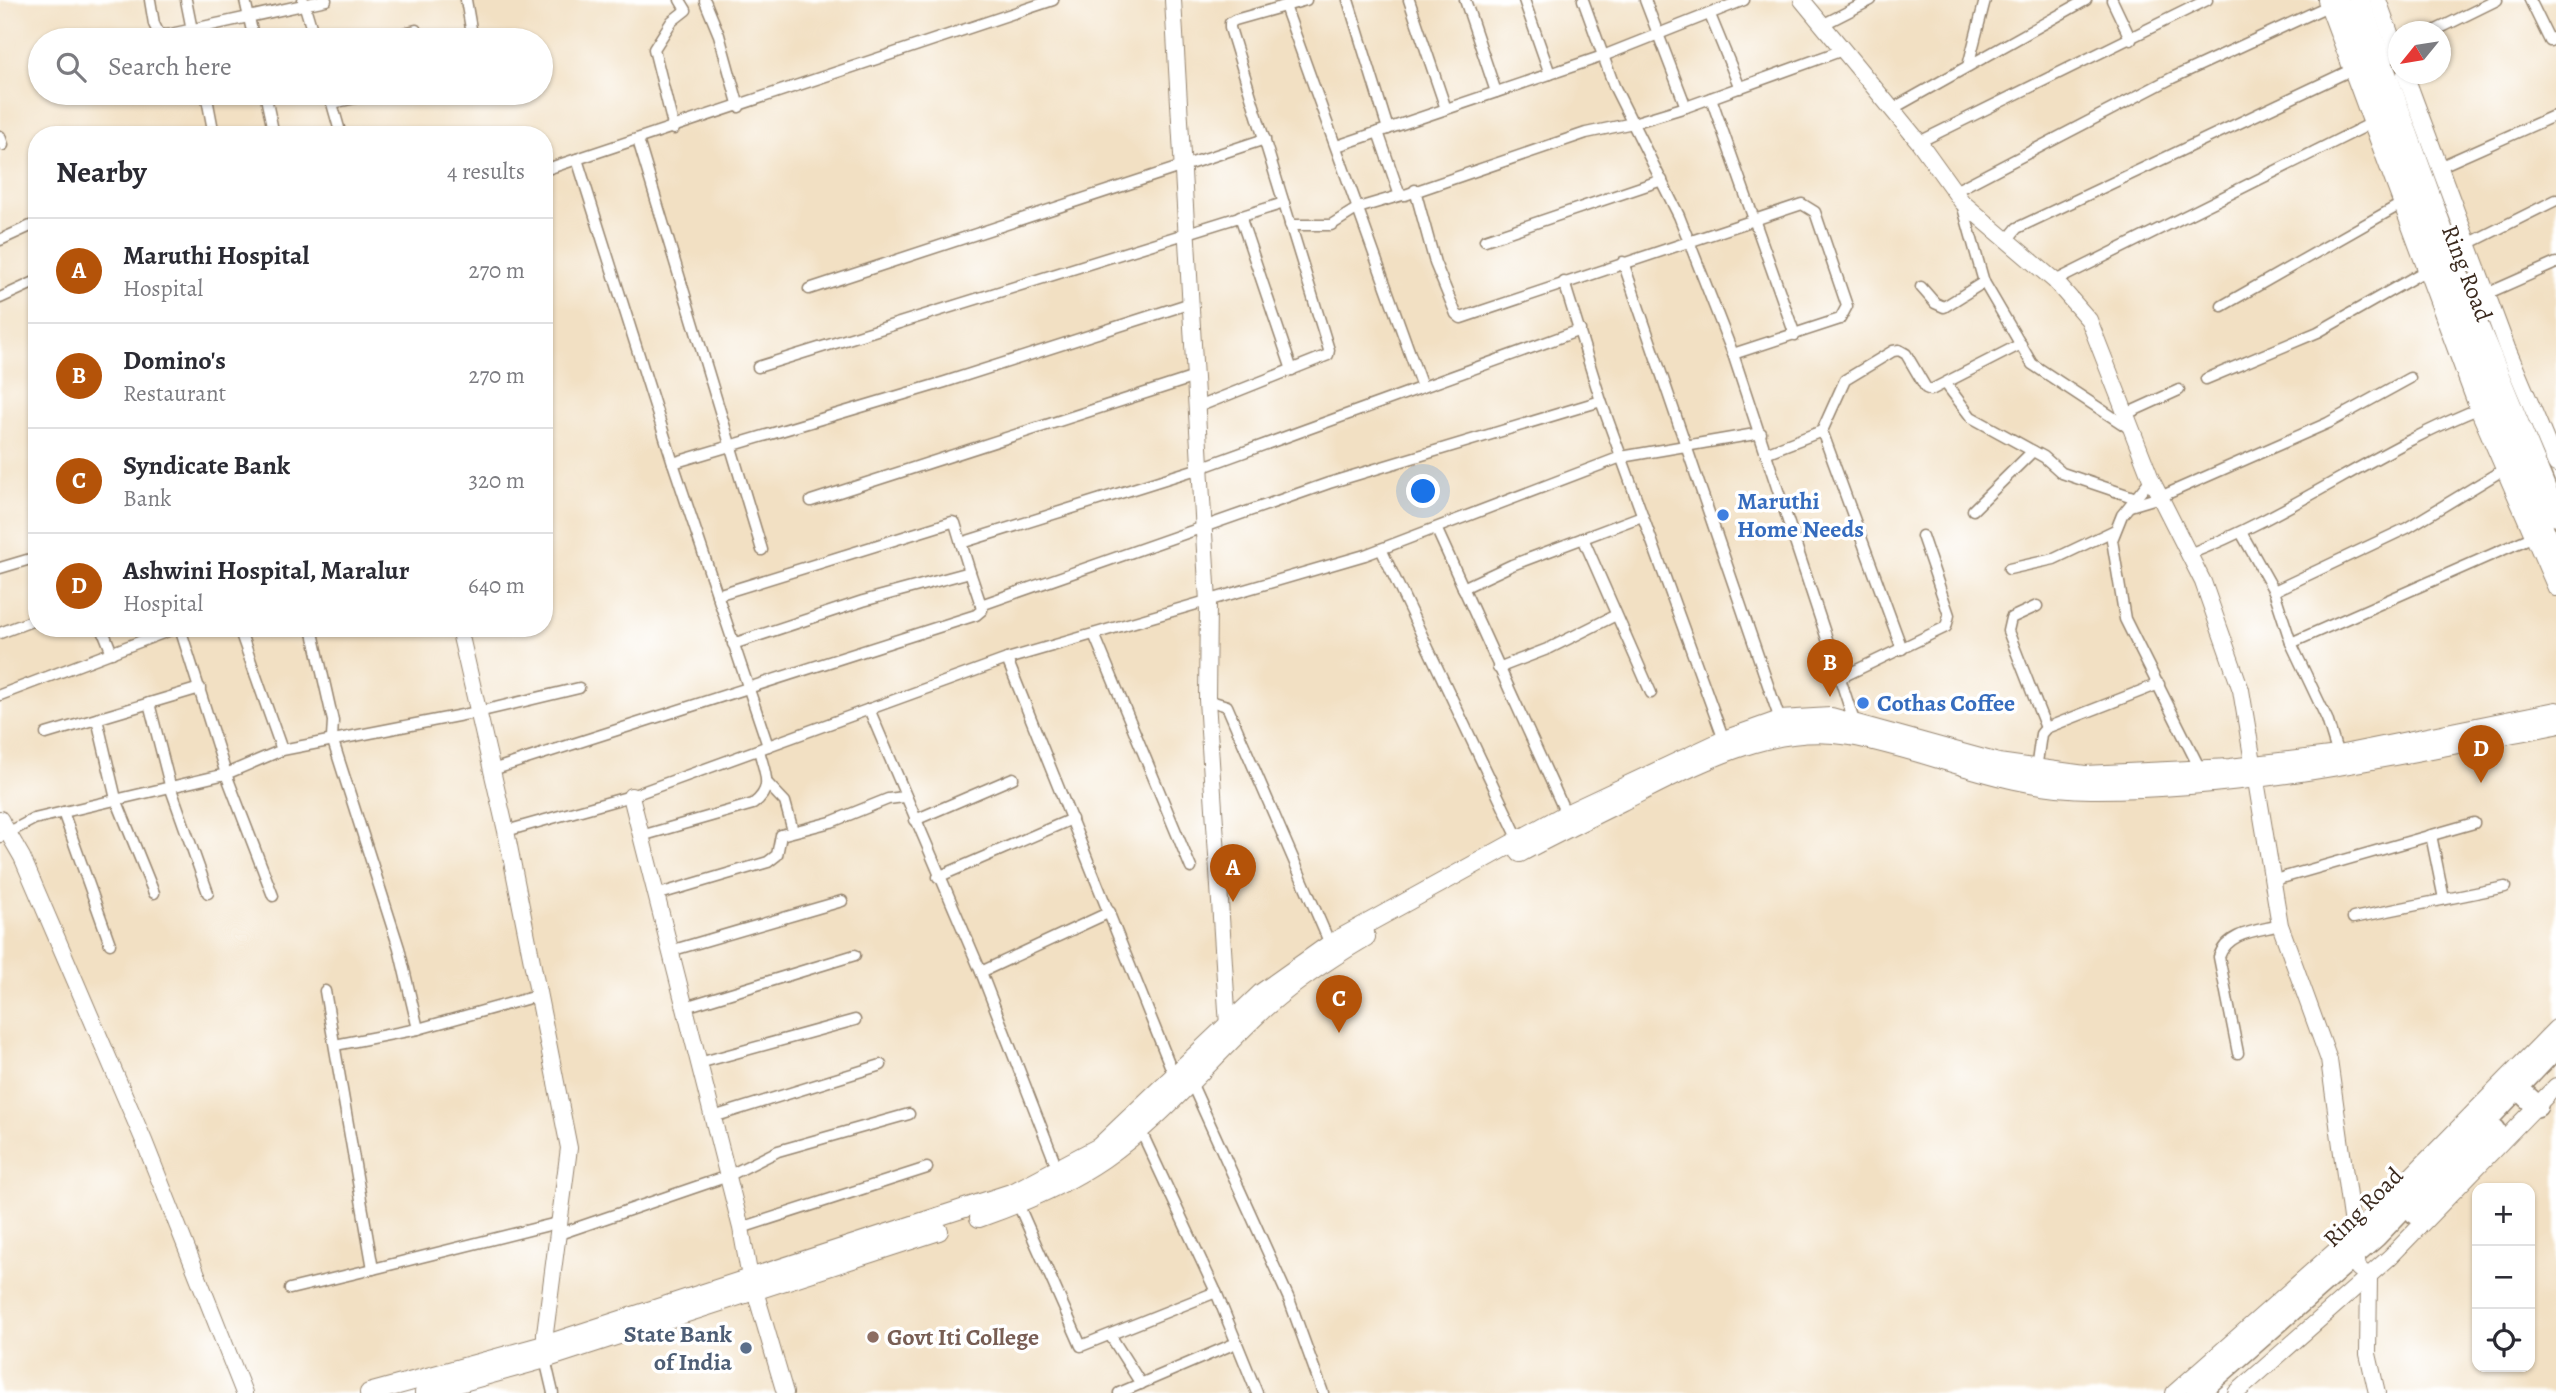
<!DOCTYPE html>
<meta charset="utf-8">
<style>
:root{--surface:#fff;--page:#f7f7f7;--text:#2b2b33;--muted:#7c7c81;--line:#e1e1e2;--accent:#b45309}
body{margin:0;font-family:Alegreya,serif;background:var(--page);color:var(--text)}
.controls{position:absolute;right:21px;bottom:21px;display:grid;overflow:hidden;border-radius:14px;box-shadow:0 2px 5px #0004}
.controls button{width:63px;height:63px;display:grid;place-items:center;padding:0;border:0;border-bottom:2px solid var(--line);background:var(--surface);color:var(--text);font:35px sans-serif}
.compass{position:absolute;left:2388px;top:21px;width:63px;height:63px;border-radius:50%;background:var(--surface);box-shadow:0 2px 5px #0004;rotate:240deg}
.you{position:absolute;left:1424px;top:492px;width:24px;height:24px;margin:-18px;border:5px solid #fff;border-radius:50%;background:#1a73e8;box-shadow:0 0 0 10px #1a73e833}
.badge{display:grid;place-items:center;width:46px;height:46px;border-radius:50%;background:var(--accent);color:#fff;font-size:23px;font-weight:700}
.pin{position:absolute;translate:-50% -58px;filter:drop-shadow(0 2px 4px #0008)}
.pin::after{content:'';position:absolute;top:37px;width:24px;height:21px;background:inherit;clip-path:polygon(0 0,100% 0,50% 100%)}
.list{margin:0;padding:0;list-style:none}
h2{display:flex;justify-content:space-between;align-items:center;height:91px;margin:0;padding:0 28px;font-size:30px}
h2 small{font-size:23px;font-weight:400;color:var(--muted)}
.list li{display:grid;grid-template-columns:46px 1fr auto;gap:21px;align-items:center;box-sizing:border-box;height:105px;padding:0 28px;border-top:2px solid var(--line)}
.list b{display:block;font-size:26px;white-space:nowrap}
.list p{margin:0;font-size:23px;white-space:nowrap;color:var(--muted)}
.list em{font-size:23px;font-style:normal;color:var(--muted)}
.icon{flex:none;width:38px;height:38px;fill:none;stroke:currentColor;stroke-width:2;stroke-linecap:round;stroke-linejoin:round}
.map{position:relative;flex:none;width:2556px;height:1393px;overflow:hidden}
.search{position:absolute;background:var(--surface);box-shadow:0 2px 5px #0004;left:28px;top:28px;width:525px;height:77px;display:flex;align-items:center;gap:18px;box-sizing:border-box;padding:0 24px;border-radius:38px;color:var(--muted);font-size:26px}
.panel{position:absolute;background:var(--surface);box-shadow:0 2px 5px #0004;left:28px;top:126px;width:525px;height:511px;border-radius:28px}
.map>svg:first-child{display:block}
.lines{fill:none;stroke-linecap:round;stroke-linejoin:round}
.street-casing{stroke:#968570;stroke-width:13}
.secondary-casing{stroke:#968570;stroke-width:18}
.primary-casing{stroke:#968570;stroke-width:20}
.highway-casing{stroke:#968570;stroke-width:24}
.street{stroke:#fff;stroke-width:10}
.secondary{stroke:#fff;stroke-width:16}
.primary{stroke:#fff;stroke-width:18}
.highway{stroke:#fff;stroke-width:21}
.shop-dot{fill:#3f7fe0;stroke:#fff;stroke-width:2.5}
.education-dot{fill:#8d6e63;stroke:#fff;stroke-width:2.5}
.service-dot{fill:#5c6f8a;stroke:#fff;stroke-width:2.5}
.labels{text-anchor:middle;stroke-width:7;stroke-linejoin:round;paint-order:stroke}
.street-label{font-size:24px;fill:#3b2a1e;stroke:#fff}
.shop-label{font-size:24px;font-weight:bold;fill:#366cbe;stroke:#fff;text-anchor:start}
.service-label{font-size:24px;font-weight:bold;fill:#4e5e75;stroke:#fff;text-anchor:end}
.education-label{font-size:24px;font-weight:bold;fill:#785e54;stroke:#fff;text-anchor:start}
</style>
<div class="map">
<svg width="2556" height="1393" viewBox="0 0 2556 1393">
<rect width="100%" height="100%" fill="#fff"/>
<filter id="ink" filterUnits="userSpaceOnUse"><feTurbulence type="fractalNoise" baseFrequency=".0143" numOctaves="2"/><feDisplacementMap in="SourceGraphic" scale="14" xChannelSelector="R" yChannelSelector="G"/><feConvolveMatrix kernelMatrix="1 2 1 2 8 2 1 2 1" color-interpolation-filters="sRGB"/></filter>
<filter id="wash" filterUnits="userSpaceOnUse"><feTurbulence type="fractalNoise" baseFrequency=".00686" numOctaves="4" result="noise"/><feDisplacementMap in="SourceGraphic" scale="28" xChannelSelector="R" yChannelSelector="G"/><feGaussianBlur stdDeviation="1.57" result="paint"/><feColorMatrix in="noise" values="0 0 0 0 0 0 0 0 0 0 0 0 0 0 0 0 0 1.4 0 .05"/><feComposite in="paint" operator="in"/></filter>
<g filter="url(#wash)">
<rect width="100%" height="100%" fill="#f2e0c3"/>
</g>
<g filter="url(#ink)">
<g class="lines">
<defs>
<g id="street">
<path d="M150,0L154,24L159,34L166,35L326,0"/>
<path d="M186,0L194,40"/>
<path d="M245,0L254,40"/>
<path d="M303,0L315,40"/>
<path d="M466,0L473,40"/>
<path d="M1348,0L1388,129"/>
<path d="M1409,0L1446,109"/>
<path d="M1465,0L1496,92"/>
<path d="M1524,0L1550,74"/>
<path d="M1583,0L1614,86L1679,216L1733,354L1855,724"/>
<path d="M1645,0L1686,107"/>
<path d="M2112,0L2131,40"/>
<path d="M2530,0L2550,41L2556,38"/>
<path d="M705,1L719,35L739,107"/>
<path d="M1285,6L1422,387"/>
<path d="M1710,15L1740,88"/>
<path d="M1822,25L1871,0"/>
<path d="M2432,32L2497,0"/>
<path d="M376,40L416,30"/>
<path d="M1968,66L1985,0"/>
<path d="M206,93L214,135"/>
<path d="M265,93L274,135"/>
<path d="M329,93L341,135"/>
<path d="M1711,98L1795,335"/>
<path d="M332,103L379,93"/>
<path d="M1892,109L2086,0"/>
<path d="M674,129L654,49L672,21L686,10L680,0"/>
<path d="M1378,132L1399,193L1405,195L1586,133L1633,123L1686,107L1843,50"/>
<path d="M0,136L3,145"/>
<path d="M638,140L762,550"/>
<path d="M1919,142L2207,0"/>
<path d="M1337,146L1603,56L1744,0"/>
<path d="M577,159L673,463L768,746"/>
<path d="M2439,167L2556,115"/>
<path d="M544,170L1053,0"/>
<path d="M1415,190L1435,263L1456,314L1461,318L1802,204L1815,212L1847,306L1840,319L1733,354"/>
<path d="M1955,191L2172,78L2328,6"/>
<path d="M1962,204L1984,282L2032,364L2132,430"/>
<path d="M1240,216L1292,370"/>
<path d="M1290,225H1331L1358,208L1402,195"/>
<path d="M2008,239L2017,228L2351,70"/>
<path d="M0,240L37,223"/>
<path d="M1485,240L1662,180"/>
<path d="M2468,244L2556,200"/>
<path d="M1623,262L1780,720"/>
<path d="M2055,281L2372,123"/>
<path d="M1564,282L1601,401L1724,740"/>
<path d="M1921,287L1935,303L1944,307L1984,282"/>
<path d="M809,289L1265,139"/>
<path d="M2486,294L2556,263"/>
<path d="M0,298L37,281"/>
<path d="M2222,306L2401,204"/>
<path d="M758,367L1284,203"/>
<path d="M2206,379L2318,332L2425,271"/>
<path d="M1946,384L1971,417L2044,457L2062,473L2136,498"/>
<path d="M1195,408L1328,355L1329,350L1230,28V23L1235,20L1306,0"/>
<path d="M2126,414L2179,390"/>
<path d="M1822,431L1902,649"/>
<path d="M1768,452L1822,431L1845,380L1893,351L1899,350L1906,354L1926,388L1931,390L2021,344"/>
<path d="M673,463L945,382L1191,303"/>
<path d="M2151,479L2122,515L2112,540L2125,619L2200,769"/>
<path d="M811,501L1195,377"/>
<path d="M2130,506L2160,497L2328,423L2410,378"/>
<path d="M1973,510L2033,451"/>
<path d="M1437,530L1566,814"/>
<path d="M2242,534L2274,591L2291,643L2327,719L2338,755"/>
<path d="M1583,538L1651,693"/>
<path d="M961,543L970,572"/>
<path d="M1381,549L1519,840"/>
<path d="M2189,554C2291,515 2380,447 2483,407"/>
<path d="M0,568L37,557"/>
<path d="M2009,569L2054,559L2115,530"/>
<path d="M1463,588L1512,565L1642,516"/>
<path d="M2274,591L2407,528L2506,468"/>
<path d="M717,595L952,522L955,523L961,543L1200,468L1580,330"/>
<path d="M2037,606L2011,618L2008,631L2046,728"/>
<path d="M102,628L112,653"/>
<path d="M180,628L226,774L273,896"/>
<path d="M239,628L282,750"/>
<path d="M312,628L333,721L332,738L399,948L418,1029L335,1045"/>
<path d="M0,633L37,619"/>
<path d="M1094,634L1191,868"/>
<path d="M2291,643L2534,536"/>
<path d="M733,644L863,601L970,572L981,605L1329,483L1601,401"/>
<path d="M1007,659L1175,1078"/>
<path d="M1498,668L1550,648L1616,615"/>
<path d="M1840,678L1946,627L1949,615L1922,536"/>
<path d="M0,695L176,628"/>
<path d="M1207,700L1227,706L1330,944"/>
<path d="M149,703L171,789L208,893"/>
<path d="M869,709L981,972L1058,1170"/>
<path d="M97,719L116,799L154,893"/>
<path d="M46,734L200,688"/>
<path d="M492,770L976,615L982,610L981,605"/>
<path d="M2036,770L2041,734L2046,728L2159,684"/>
<path d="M767,783L785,802L793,831"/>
<path d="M63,812L110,944"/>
<path d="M915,820L1013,778"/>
<path d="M506,831L631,796L1007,659L1365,555L1621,457L1761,433"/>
<path d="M2431,835L2444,899"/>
<path d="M641,836L753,804C775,788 764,772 759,750"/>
<path d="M0,837L34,819L226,774L282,750L478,712L579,688"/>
<path d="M938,877L1072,819"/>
<path d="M2271,881L2474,823"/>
<path d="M656,895L768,862L777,855L781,835L831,822L888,799L904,797"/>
<path d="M2353,918L2505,887"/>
<path d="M670,951L842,901"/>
<path d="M981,972L1110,912"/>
<path d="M325,991L373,1269L561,1222"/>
<path d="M685,1007L855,955"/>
<path d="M418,1029L540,995"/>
<path d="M2238,1053L2219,957C2227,932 2257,931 2280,925"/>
<path d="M699,1063L855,1020"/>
<path d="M1190,1080L1289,1299L1323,1393"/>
<path d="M713,1117L881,1065"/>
<path d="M1140,1129L1216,1292L1257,1393"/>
<path d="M1018,1204L1081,1346L1216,1292"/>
<path d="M741,1228L927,1168"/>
<path d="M559,1234L728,1176L778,1151L909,1114"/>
<path d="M290,1289L373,1269"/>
<path d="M1110,1335L1141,1384"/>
<path d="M545,1359L553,1393"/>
<path d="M1119,1393L1236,1343"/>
</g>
<g id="secondary">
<path d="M1173,0L1208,602L1207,700L1228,1026L1231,1035"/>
<path d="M1802,0L1919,142L1962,202L2055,281L2089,320L2151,479L2203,582L2241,690L2280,925L2329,1060L2358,1268L2369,1277L2368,1354L2377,1393"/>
<path d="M2326,0L2478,409L2556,588"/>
<path d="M2378,0L2398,55"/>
<path d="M2405,74L2507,348L2556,464"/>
<path d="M459,628L506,831L569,1148L545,1333V1356"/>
<path d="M631,796L741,1228L748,1267L785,1393"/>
<path d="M0,819L22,857L144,1141L244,1393"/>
<path d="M2174,1393L2354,1234L2556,1028"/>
<path d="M2236,1393L2390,1257L2556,1086"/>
</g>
<g id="primary">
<path d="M1520,853C1553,835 1587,819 1621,802C1690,768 1769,721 1850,736C1932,751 2007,789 2091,789C2249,790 2402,754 2556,725"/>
<path d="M979,1218C1022,1203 1065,1185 1103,1159C1160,1120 1205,1065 1254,1018C1287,986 1327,960 1366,937"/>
<path d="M369,1393L544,1345L1014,1192L1099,1147L1261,993L1330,944L1566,814L1724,740L1780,720L1831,717L1998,763L2085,775L2230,768L2338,755L2556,711"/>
<path d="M424,1393L545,1359L939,1231"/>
</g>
<g id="highway">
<path d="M2338,0L2435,266L2556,561"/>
<path d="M2359,0L2468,302L2556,515"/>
<path d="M2526,1096L2537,1106"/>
<path d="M2415,1213L2494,1130"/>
<path d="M2197,1393L2376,1236L2556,1047"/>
</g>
</defs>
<!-- street casing -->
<use href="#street" class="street-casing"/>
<!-- secondary casing -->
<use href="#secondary" class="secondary-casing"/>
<!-- primary casing -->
<use href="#primary" class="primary-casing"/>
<!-- highway casing -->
<use href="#highway" class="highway-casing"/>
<!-- street -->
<use href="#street" class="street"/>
<!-- secondary -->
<use href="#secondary" class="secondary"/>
<!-- primary -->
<use href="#primary" class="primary"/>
<!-- highway -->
<use href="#highway" class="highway"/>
</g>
</g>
<!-- markers -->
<g class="shop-dot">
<circle cx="1723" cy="515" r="7"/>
<circle cx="1863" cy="703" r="7"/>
</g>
<circle class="education-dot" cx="873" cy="1337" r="7"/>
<circle class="service-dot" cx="746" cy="1348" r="7"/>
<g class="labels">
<!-- street labels -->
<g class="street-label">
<text transform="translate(2467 273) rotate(69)" y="8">Ring Road</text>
<text transform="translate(2363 1207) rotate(-45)" y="8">Ring Road</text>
</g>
<!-- shop labels -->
<g class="shop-label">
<text x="1737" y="509">Maruthi<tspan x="1737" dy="28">Home Needs</tspan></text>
<text x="1877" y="711">Cothas Coffee</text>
</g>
<!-- service labels -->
<g class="service-label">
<text x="732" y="1342">State Bank<tspan x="732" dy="28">of India</tspan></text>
</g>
<!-- education labels -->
<g class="education-label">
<text x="887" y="1345">Govt Iti College</text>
</g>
</g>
</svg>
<div class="controls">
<button>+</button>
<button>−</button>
<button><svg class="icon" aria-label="locate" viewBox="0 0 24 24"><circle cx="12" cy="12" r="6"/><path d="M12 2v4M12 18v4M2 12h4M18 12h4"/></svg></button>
</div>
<svg class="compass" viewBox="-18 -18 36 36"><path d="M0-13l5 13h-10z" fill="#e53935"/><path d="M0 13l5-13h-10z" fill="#7c7c81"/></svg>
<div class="you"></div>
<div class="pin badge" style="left:1233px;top:902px">A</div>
<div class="pin badge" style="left:1830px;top:697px">B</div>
<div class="pin badge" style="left:1339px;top:1033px">C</div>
<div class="pin badge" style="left:2481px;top:783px">D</div>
<div class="search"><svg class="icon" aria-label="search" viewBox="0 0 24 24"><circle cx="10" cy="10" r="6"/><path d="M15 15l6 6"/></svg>Search here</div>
<section class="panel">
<h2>Nearby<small>4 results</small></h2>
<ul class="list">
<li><span class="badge">A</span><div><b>Maruthi Hospital</b><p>Hospital</p></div><em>270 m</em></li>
<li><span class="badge">B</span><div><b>Domino's</b><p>Restaurant</p></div><em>270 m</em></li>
<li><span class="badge">C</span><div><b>Syndicate Bank</b><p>Bank</p></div><em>320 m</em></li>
<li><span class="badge">D</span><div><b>Ashwini Hospital, Maralur</b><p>Hospital</p></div><em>640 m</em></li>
</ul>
</section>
</div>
